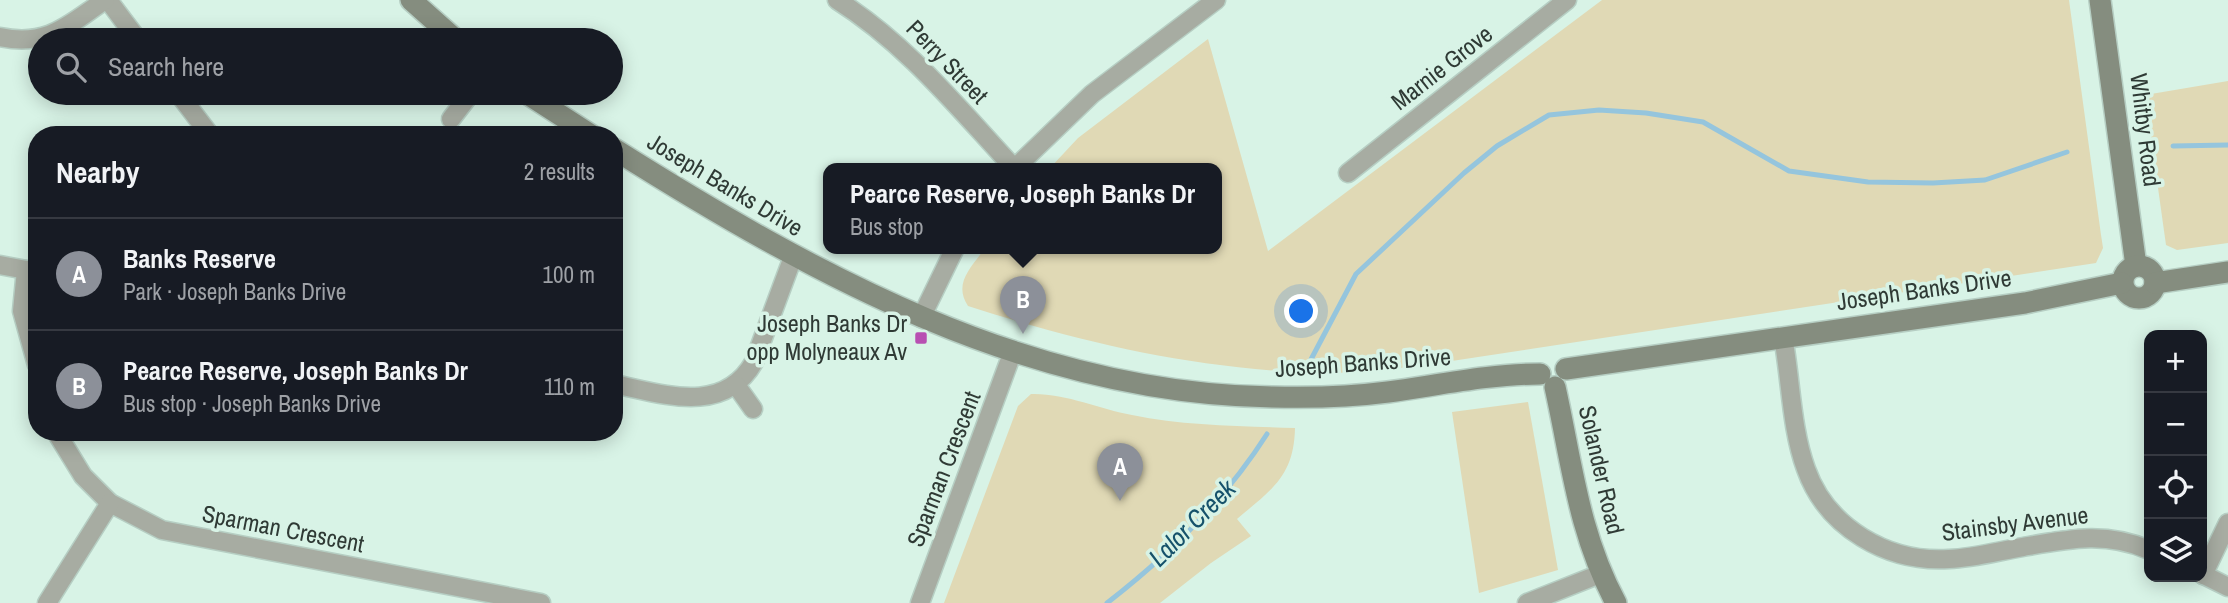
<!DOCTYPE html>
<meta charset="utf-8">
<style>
:root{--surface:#171b24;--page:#20242c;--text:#f1f3f6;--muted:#9ea1a6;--line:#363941;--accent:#8c9099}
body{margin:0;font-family:"Archivo Narrow",sans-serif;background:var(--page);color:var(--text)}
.controls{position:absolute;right:21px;bottom:21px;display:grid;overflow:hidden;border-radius:14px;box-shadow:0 4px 18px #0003}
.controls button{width:63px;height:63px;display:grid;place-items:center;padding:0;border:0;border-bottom:2px solid var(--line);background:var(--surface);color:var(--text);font:35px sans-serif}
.you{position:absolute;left:1302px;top:312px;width:24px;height:24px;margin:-18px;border:5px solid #fff;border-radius:50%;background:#1a73e8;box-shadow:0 0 0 10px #1a73e833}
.badge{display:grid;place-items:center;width:46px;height:46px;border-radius:50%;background:var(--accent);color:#fff;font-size:23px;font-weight:700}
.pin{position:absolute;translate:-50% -58px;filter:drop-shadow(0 2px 4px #0008)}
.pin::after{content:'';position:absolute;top:37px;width:24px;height:21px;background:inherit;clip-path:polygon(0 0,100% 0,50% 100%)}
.popup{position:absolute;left:823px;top:163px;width:399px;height:91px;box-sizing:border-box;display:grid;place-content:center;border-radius:14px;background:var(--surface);filter:drop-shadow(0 2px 5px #0005);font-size:23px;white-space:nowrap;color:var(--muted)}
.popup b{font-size:26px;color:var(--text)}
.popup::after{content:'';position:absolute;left:50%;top:100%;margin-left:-14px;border:14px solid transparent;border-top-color:var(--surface)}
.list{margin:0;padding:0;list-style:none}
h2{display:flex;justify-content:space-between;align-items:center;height:91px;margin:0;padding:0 28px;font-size:30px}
h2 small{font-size:23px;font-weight:400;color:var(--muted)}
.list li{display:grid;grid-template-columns:46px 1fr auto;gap:21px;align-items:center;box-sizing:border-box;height:112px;padding:0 28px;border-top:2px solid var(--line)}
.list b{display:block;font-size:26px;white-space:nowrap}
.list p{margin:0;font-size:23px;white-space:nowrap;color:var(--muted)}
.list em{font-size:23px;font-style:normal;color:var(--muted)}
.icon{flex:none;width:38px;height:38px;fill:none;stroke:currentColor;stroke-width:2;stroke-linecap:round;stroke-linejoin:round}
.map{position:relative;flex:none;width:2228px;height:603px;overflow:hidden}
.search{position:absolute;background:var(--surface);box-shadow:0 4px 18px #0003;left:28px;top:28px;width:595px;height:77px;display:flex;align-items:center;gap:18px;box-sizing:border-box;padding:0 24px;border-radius:38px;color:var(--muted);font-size:26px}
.panel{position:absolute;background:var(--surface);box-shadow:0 4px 18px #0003;left:28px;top:126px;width:595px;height:315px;border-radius:28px}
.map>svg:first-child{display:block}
.green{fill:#e0d9b5}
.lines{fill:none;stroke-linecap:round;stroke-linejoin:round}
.stream{stroke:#95c5dd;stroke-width:5}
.street-casing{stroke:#b6cec3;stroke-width:21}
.secondary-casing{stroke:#b6cec3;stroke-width:24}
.street{stroke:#a7aca2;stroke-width:18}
.secondary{stroke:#858d7f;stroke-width:21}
.poi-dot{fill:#b84fb2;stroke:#d8f3e6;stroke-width:2.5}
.labels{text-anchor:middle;stroke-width:7;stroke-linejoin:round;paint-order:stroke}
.street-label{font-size:24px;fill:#2f3a35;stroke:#d8f3e6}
.poi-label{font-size:24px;fill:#2f3a35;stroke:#d8f3e6;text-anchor:end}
.water-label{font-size:26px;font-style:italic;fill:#16526b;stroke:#d8f3e6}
</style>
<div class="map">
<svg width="2228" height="603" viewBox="0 0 2228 603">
<rect width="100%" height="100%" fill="#d8f3e6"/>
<!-- green -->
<g class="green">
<path d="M1602,0H2069L2101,235L2103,248L2096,263L1412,367C1380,369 1348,374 1316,373C1190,368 1087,344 968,306C953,283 971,268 985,248H1217V168H1050L1078,138L1208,39L1268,251Z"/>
<path d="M2228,81V243L2177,250L2166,245L2145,95Z"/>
<path d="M1031,394C1065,393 1099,409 1132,415C1185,426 1241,426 1295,428C1294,477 1271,490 1237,519L1251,536L1211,563L1160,603H944L1018,406Z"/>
<path d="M1528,402L1558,570L1479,593L1452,412Z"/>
</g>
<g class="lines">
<!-- stream -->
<g class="stream">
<path d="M2173,146L2228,145"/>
<path d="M1307,367L1356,274L1464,173L1497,146L1549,115L1599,110L1646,113L1703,122L1789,171L1868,182L1933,183L1985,180L2067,152"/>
<path d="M1107,603C1169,555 1225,500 1267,434"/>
</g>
<defs>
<g id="street">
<path d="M108,0L138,40"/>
<path d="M837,0C907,44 958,108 1014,168"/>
<path d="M0,37C48,47 68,25 105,0"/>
<path d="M178,93L210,135"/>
<path d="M451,119L471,93"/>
<path d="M1015,168L1092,94L1216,0"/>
<path d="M1348,173L1567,0"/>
<path d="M0,265L37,272"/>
<path d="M26,270L22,311L37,365"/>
<path d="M921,318L955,248"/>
<path d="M1783,337C1791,380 1791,428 1806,469C1827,528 1888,563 1949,559C1974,558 1999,551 2023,547C2068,539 2106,531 2149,550"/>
<path d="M614,384C663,394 723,416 754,362L793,257"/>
<path d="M736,385L753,409"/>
<path d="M56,432L83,476L110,503L162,530L541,603"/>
<path d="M2202,574L2228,587"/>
<path d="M2203,575L2228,523"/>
<path d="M47,603L110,503"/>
<path d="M920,603L1013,351"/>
<path d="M1527,603L1600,574"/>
</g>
<g id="secondary">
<path d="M411,0L456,40"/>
<path d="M2100,0L2136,266"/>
<path d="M526,93L591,135"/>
<path d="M614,149C814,275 1030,394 1272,397C1311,398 1350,397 1388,392C1439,385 1490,374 1540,374"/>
<circle cx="2139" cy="282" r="16"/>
<path d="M2155,283L2228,272"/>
<path d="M1566,369L2025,303L2122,283"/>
<path d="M1555,387C1572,463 1578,532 1616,603"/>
</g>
</defs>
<!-- street casing -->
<use href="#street" class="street-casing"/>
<!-- secondary casing -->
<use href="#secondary" class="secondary-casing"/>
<!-- street -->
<use href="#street" class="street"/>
<!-- secondary -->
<use href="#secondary" class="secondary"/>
</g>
<!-- markers -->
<rect class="poi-dot" x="914" y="331" width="14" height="14" rx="3.5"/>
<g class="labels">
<!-- street labels -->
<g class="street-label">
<text transform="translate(947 62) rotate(46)" y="8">Perry Street</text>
<text transform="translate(1442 68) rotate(-38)" y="8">Marnie Grove</text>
<text transform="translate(2145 130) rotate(83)" y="8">Whitby Road</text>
<text transform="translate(725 185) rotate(31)" y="8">Joseph Banks Drive</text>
<text transform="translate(1924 290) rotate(-8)" y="8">Joseph Banks Drive</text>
<text transform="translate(1363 363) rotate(-4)" y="8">Joseph Banks Drive</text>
<text transform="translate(944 469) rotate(-69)" y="8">Sparman Crescent</text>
<text transform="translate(1601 470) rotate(77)" y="8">Solander Road</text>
<text transform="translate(2015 524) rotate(-7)" y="8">Stainsby Avenue</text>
<text transform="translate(283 529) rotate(11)" y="8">Sparman Crescent</text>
</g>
<!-- poi labels -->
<g class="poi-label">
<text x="907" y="332">Joseph Banks Dr<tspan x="907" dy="28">opp Molyneaux Av</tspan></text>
</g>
<!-- water labels -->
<g class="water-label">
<text transform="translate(1192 523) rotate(-45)" y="9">Lalor Creek</text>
</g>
</g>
</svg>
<div class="controls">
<button>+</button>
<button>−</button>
<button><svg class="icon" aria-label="locate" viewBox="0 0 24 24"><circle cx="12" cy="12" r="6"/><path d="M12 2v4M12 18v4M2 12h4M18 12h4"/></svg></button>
<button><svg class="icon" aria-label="layers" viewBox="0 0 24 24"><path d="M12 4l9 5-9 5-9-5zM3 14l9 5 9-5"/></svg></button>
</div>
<div class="you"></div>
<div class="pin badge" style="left:1120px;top:501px">A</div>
<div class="pin badge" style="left:1023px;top:334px">B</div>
<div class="popup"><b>Pearce Reserve, Joseph Banks Dr</b>Bus stop</div>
<div class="search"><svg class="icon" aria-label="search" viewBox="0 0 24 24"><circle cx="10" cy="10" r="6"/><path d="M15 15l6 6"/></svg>Search here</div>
<section class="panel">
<h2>Nearby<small>2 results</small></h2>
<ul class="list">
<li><span class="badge">A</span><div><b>Banks Reserve</b><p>Park · Joseph Banks Drive</p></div><em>100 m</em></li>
<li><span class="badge">B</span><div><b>Pearce Reserve, Joseph Banks Dr</b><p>Bus stop · Joseph Banks Drive</p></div><em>110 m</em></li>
</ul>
</section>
</div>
